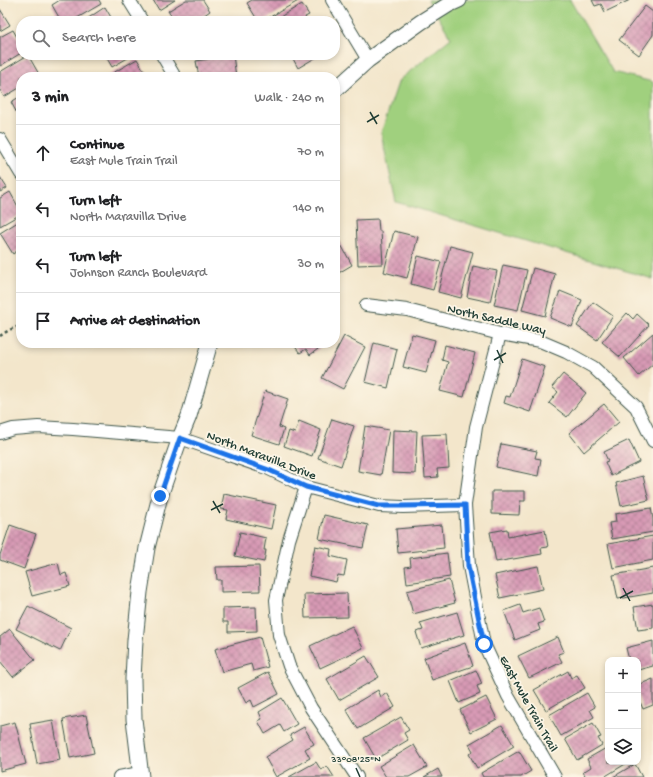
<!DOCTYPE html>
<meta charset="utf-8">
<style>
:root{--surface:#fff;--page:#f2f2f2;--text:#202124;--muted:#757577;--line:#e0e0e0}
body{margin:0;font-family:"Gochi Hand",sans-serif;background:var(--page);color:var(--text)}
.controls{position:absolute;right:12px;bottom:12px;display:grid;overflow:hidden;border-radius:8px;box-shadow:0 2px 6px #0003}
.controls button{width:36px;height:36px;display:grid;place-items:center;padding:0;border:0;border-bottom:1px solid var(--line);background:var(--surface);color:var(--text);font:20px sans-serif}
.stop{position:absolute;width:12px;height:12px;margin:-9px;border:3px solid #1a73e8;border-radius:50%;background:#fff}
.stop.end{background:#1a73e8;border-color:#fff;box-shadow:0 1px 4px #0008}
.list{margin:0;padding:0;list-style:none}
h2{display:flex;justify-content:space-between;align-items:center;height:52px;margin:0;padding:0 16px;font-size:17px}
h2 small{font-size:13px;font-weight:400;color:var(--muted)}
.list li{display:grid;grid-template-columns:26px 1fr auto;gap:12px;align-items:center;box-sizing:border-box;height:56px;padding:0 16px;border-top:1px solid var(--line)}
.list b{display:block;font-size:15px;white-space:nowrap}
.list p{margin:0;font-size:13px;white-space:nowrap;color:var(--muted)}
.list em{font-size:13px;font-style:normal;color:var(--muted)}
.icon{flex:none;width:22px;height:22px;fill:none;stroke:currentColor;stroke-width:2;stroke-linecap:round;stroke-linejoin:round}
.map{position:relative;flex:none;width:653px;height:777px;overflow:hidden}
.search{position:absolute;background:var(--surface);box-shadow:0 2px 6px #0003;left:16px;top:16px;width:324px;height:44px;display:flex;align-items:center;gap:10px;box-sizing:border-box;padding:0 14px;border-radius:16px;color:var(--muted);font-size:15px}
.panel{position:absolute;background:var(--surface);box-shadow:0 2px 6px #0003;left:16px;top:72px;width:324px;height:276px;border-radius:16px}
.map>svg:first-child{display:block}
.green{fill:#a0d07e;stroke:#608659}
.building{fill:url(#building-cross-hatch)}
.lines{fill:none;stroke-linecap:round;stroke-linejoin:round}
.minor-casing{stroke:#3f564b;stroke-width:14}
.tertiary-casing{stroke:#3f564b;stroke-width:17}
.path{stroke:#3f564b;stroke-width:2.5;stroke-dasharray:3 3;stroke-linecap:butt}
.minor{stroke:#fff;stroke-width:12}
.tertiary{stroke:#fff;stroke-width:15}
.route{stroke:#1a73e8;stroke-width:5}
.ticks{fill:none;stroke:#1f3d34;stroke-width:1.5}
.labels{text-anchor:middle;stroke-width:3.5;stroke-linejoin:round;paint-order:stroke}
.street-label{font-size:13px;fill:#1f3d34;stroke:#fcf5e5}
.ticks-label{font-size:10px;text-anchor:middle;fill:#1f3d34;stroke:#fcf5e5;stroke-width:3.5;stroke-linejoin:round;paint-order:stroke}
</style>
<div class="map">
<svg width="653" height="777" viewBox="0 0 653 777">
<defs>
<pattern id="building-cross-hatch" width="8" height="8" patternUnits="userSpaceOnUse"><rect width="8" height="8" fill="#d89ab5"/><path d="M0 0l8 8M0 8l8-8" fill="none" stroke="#af7f94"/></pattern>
</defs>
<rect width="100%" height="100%" fill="#fcf5e5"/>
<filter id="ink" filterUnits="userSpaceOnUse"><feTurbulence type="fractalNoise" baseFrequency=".025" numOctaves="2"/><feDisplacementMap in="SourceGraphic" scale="8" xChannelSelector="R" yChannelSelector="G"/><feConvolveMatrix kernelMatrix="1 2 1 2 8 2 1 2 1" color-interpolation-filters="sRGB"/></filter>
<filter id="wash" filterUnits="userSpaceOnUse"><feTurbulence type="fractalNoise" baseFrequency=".012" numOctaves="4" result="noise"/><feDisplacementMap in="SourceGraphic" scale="16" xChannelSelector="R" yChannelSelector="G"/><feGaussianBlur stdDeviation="0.9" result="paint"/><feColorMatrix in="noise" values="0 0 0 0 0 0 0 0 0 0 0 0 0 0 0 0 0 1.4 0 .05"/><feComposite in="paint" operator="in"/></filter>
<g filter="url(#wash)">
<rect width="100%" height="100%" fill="#f3e6cb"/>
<!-- green -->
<path class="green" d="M428,0H570L613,72L653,82V279L396,202L381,133L399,80L451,38Z"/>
<g id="blocks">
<!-- building -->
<g class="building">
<path d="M60,0H99L101,4L72,21H61L52,5Z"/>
<path d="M153,0H175L159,10Z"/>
<path d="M186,0H203L210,11L196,21H172L174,20L168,11Z"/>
<path d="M252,0H300L263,21H258L247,3Z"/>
<path d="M592,0H630L605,12L601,4L595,6Z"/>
<path d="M302,4L309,15L305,17L307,21H273Z"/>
<path d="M645,6L653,12V19L652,20L653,21V35L639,55L619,40Z"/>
<path d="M105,7L112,19L109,21H84Z"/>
<path d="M0,9L10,25L0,31Z"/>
<path d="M13,30L21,44V53L0,66V37Z"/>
<path d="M28,55L40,76L39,77H21V87L4,97L0,90V72Z"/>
<path d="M105,55H133L112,67Z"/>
<path d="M233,55L236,77H199L196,61Z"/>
<path d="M291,55H320L298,68Z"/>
<path d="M137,59L148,77H106Z"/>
<path d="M21,96V121L11,102Z"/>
<path d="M0,177L7,188L0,192Z"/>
<path d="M10,192L21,212V214L0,226V198Z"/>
<path d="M378,219L379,231H381L383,264L358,265L356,220Z"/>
<path d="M21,220V248L13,254L0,233Z"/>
<path d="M394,231L418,237L407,278L384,272Z"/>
<path d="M338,239L352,265L335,275V241Z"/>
<path d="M450,246L473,252L461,298L438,292Z"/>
<path d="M418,256L441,262L433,290L411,284Z"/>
<path d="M503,265L527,270L518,310L494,305Z"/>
<path d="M473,266L497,271L490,302L467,297Z"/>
<path d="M533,268L555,274L545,316L522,310Z"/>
<path d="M560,291L582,300L572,327L550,318Z"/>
<path d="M593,302L613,316L597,340L577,326Z"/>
<path d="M627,313L633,319L637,314L649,325L620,357L602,342Z"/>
<path d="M653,333V364L639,376L624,358Z"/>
<path d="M412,334L435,340L426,373L403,367Z"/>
<path d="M344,336L365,347L343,389L322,378Z"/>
<path d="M292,343H326L310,355L306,349L300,353Z"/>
<path d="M374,343L397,349L388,388L365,382Z"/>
<path d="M445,345L475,353L464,397L440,391L448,362L442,360Z"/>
<path d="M522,359L545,367L530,412L504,403L506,396L510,397Z"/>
<path d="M563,374L586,393L567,417L549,403L558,392L552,387Z"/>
<path d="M265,391L288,399L279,427L284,429L279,444L251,435Z"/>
<path d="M604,404L619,422L584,452L569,433Z"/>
<path d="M332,419L354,426L341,466L318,458Z"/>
<path d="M299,421L321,430L312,456L284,446L289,431L295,433Z"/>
<path d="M365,426L389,430L381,475L358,471Z"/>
<path d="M393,430L417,431L415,474L392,473Z"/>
<path d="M447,434L449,468L437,469L438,477L425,478L422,435Z"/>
<path d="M629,440L639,462L611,476L605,462L608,461L604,452Z"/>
<path d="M501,444L537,451L535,458L541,459L538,476L496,467Z"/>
<path d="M643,476L649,500L621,506L616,483Z"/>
<path d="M492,491H525V501H520L519,515L492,514Z"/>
<path d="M224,494L276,505L271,529L226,519L228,510L221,509Z"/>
<path d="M651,508L653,519V532L612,539L609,523L616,522L615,514Z"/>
<path d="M324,515L368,525L363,548L319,539Z"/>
<path d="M10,525L36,534L24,569L0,560V555Z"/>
<path d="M442,525L444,548L398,553L396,529Z"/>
<path d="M507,529L508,537L545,530L548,547L541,548L542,554L496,562L490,532Z"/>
<path d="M240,532L266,538L264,550H266L264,562L235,556Z"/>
<path d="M653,536V560L613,568L608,544Z"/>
<path d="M315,546L331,549L330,556L347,560L344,576L338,575L336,582L309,576Z"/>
<path d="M447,553L450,577L407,583L405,567L411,566L410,558Z"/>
<path d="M58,563L61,575L66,573L70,586L32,596L25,572Z"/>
<path d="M259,566L260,591L221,592V580H217L216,567Z"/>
<path d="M538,566L543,589L500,598L495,575Z"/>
<path d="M653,568V593L618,599L613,575Z"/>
<path d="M449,580L455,603L413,614L407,591Z"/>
<path d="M347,593L348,617L305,618L304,594Z"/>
<path d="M653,604V628L638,630L634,607Z"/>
<path d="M520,605L523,613L539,608L544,622L538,624L540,630L515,640L504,611Z"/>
<path d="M28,606L71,628L60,651L16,629Z"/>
<path d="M256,607L257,631L228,632V622H223V608Z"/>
<path d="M457,612L464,635L421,648L416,632L423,630L420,623Z"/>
<path d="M352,626L363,648L320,668L310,646Z"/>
<path d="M10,629L35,660L13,677L0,661V637Z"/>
<path d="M260,637L268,667L253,671L251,664L222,672L215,649Z"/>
<path d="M558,637L564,652L558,654L562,662L529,678L518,656Z"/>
<path d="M653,641V666L638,670V660H629L626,648Z"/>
<path d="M465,643L473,666L432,680L424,658Z"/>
<path d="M366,656L379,677L339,700L327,679Z"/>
<path d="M476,670L482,684L477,686L480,694L459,703L450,681Z"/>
<path d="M568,671L571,678L577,675L585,688L546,710L534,690Z"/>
<path d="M268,672L279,694L254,707L251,700L246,703L238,688Z"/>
<path d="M653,679V705L643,709L638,697V685Z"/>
<path d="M378,690L381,697L387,693L395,707L358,729L346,709Z"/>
<path d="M587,693L595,707L590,710L594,717L561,736L549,715Z"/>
<path d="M486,697L497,719L471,732L460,710Z"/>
<path d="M282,698L297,724L284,732L280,725L265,734L258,721L262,719L259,712Z"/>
<path d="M86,715L94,753L70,758L63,719Z"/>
<path d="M401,717L409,730L404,733L408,740L376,759L364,738Z"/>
<path d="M53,720L60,760L37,764L30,724Z"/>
<path d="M15,722L26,764L0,771V726Z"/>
<path d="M593,723L601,737L598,738L602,745L577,760L565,739Z"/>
<path d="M502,725L514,746L477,768L469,754L473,751L469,744Z"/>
<path d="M304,727L314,744L305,749L310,758L276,777L265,757L293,740L290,735Z"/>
<path d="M414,745L427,767L409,777H386L379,766Z"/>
<path d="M608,747V762H627V763L604,777H586L583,772L591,767L587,759Z"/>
<path d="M519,751L531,771L521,777H483L481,773Z"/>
<path d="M316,762L321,770L327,766L334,777H289Z"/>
<path d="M635,764L642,777H613Z"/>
<path d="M438,769L442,777H424Z"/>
</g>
</g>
</g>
<g filter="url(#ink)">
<use href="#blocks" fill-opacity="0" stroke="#3f564b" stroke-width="1"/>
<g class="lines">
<defs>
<g id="minor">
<path d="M129,0L142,21"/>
<path d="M332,0L368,60"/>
<path d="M162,55L175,77"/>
<path d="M0,139L21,174"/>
<path d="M366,305L407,310L500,334L540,341L566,352L593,367L636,407L653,441"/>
<path d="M500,334L476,427L465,505L469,566L484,644L508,696L555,777"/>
<path d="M0,433L13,429L38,427L73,429L180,438L269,469L306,487L379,506L403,507L465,505"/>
<path d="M306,487L289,540L276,600L279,635L289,666L311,708L357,777"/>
<path d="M119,777L140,773"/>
</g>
<g id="tertiary">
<path d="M335,90L368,60L421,22L448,5L459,0"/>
<path d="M141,777L134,719L133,679L135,640L140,592L147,548L160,496L180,438L189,416L210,343"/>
</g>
</defs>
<!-- minor casing -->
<use href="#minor" class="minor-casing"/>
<!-- tertiary casing -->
<use href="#tertiary" class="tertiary-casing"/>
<!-- path -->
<path class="path" d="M0,336C6,332 13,327 21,326"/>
<!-- minor -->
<use href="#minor" class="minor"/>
<!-- tertiary -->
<use href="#tertiary" class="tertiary"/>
</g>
</g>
<g class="lines" filter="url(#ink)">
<!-- route -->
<path class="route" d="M160,496L180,438L269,470L306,487L379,506H403L465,505L468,566L484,644"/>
</g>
<!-- ticks -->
<path class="ticks" d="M370,112L377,124M367,122L379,115M497,350L503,363M494,360L506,353M213,501L220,513M211,510L223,504M623,588L630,601M620,598L633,591M356,768L360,777"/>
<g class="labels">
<!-- street labels -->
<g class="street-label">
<text transform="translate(497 318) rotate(13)" y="5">North Saddle Way</text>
<text transform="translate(262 454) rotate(21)" y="5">North Maravilla Drive</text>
<text transform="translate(530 703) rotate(61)" y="5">East Mule Train Trail</text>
</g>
</g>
<g class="ticks-label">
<text x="356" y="762">33°08'25"N</text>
</g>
</svg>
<div class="controls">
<button>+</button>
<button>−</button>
<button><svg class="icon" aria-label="layers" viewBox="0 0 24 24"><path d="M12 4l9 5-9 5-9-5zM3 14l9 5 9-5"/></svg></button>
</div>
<div class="stop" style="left:484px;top:644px"></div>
<div class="stop end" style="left:160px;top:496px"></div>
<div class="search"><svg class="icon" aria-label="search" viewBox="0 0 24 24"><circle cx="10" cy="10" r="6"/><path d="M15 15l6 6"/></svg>Search here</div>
<section class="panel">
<h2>3 min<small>Walk · 240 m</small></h2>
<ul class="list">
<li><svg class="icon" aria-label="ahead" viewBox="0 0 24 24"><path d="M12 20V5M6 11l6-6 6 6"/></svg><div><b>Continue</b><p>East Mule Train Trail</p></div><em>70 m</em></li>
<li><svg class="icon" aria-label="left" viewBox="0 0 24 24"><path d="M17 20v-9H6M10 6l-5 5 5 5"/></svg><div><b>Turn left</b><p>North Maravilla Drive</p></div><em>140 m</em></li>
<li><svg class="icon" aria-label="left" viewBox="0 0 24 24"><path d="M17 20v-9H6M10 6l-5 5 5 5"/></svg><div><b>Turn left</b><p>Johnson Ranch Boulevard</p></div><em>30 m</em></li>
<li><svg class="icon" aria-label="arrive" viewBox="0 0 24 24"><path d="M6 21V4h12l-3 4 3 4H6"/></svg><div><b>Arrive at destination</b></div></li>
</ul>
</section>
</div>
